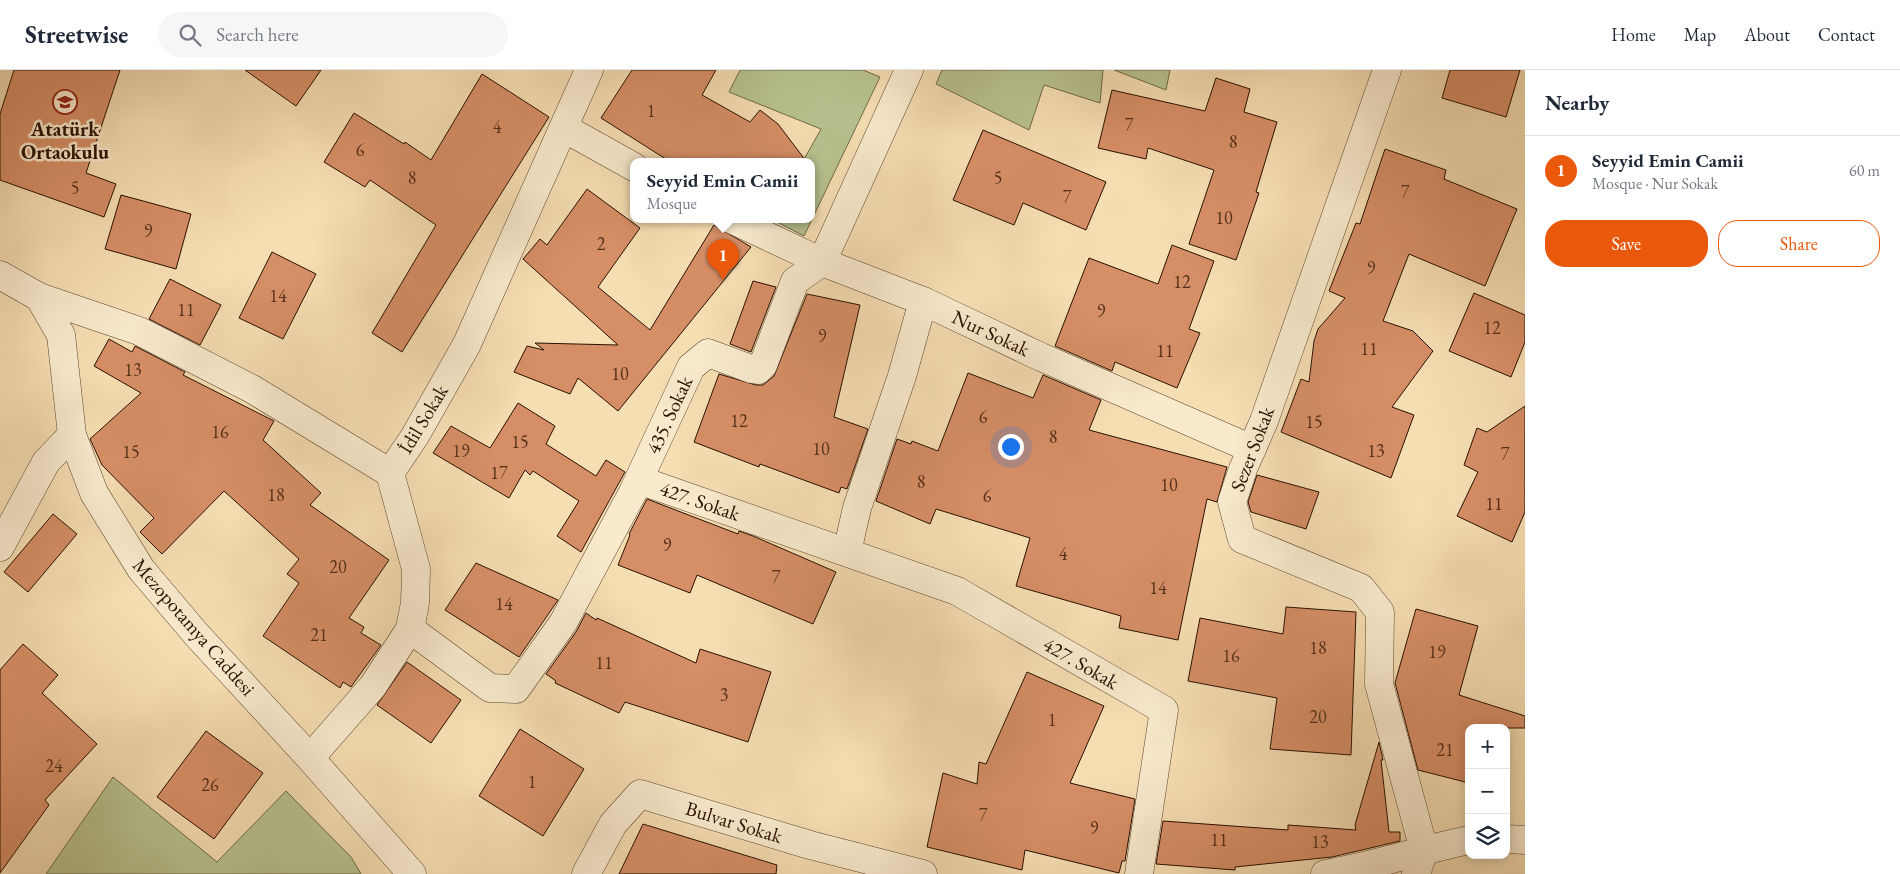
<!DOCTYPE html>
<meta charset="utf-8">
<style>
:root{--surface:#fff;--page:#f6f6f7;--text:#1f2937;--muted:#747a83;--line:#e0e1e3;--accent:#ea580c}
body{margin:0;font-family:"EB Garamond",serif;background:var(--page);color:var(--text)}
.controls{position:absolute;right:15px;bottom:15px;display:grid;overflow:hidden;border-radius:10px;box-shadow:0 2px 12px #0003}
.controls button{width:45px;height:45px;display:grid;place-items:center;padding:0;border:0;border-bottom:1px solid var(--line);background:var(--surface);color:var(--text);font:25px sans-serif}
.you{position:absolute;left:1010px;top:376px;width:18px;height:18px;margin:-12px;border:4px solid #fff;border-radius:50%;background:#1a73e8;box-shadow:0 0 0 8px #1a73e833}
.badge{display:grid;place-items:center;width:32px;height:32px;border-radius:50%;background:var(--accent);color:#fff;font-size:16px;font-weight:700}
.pin{position:absolute;translate:-50% -41px;filter:drop-shadow(0 1px 2px #0008)}
.pin::after{content:'';position:absolute;top:26px;width:18px;height:15px;background:inherit;clip-path:polygon(0 0,100% 0,50% 100%)}
.popup{position:absolute;left:630px;top:88px;width:185px;height:65px;box-sizing:border-box;display:grid;place-content:center;border-radius:10px;background:var(--surface);filter:drop-shadow(0 1px 4px #0005);font-size:16px;white-space:nowrap;color:var(--muted)}
.popup b{font-size:19px;color:var(--text)}
.popup::after{content:'';position:absolute;left:50%;top:100%;margin-left:-10px;border:10px solid transparent;border-top-color:var(--surface)}
.list{margin:0;padding:0;list-style:none}
h2{display:flex;justify-content:space-between;align-items:center;height:65px;margin:0;padding:0 20px;font-size:21px}
h2 small{font-size:16px;font-weight:400;color:var(--muted)}
.list li{display:grid;grid-template-columns:32px 1fr auto;gap:15px;align-items:center;box-sizing:border-box;height:70px;padding:0 20px;border-top:1px solid var(--line)}
.list b{display:block;font-size:19px;white-space:nowrap}
.list p{margin:0;font-size:16px;white-space:nowrap;color:var(--muted)}
.list em{font-size:16px;font-style:normal;color:var(--muted)}
.actions{display:flex;gap:10px;padding:15px 20px}
.actions a{flex:1;padding:11px 0;border:1px solid var(--accent);border-radius:20px;text-align:center;font-size:18px;color:var(--accent)}
.actions .main{background:var(--accent);color:#fff}
.icon{flex:none;width:28px;height:28px;fill:none;stroke:currentColor;stroke-width:2;stroke-linecap:round;stroke-linejoin:round}
.map{position:relative;flex:none;width:1525px;height:804px;overflow:hidden}
header{display:flex;align-items:center;gap:30px;box-sizing:border-box;height:70px;padding:0 25px;background:var(--surface);border-bottom:1px solid var(--line)}
header strong{font-size:24px}
nav{display:flex;gap:28px;margin-inline-start:auto;font-size:18px}
.search{width:350px;height:45px;background:var(--page);display:flex;align-items:center;gap:12px;box-sizing:border-box;padding:0 18px;border-radius:28px;color:var(--muted);font-size:19px}
main{display:flex}
aside{flex:1;background:var(--surface)}
.map>svg:first-child{display:block}
.green{fill:#b7c290;stroke:#706948}
.building{fill:#d68e66;stroke:#291000}
.lines{fill:none;stroke-linecap:round;stroke-linejoin:round}
.minor-casing{stroke:#5c442d;stroke-width:29}
.tertiary-casing{stroke:#5c442d;stroke-width:29}
.minor{stroke:#f9eace;stroke-width:28}
.tertiary{stroke:#f9eace;stroke-width:28}
.labels{text-anchor:middle;stroke-width:5;stroke-linejoin:round;paint-order:stroke}
.number-label{font-size:18px;fill:#54301a}
.poi-label{font-size:20px;font-weight:bold;fill:#291000;stroke:#f9eace}
.street-label{font-size:20px;fill:#291000;stroke:#f9eace}
</style>
<header>
<strong>Streetwise</strong>
<div class="search"><svg class="icon" aria-label="search" viewBox="0 0 24 24"><circle cx="10" cy="10" r="6"/><path d="M15 15l6 6"/></svg>Search here</div>
<nav><a>Home</a><a>Map</a><a>About</a><a>Contact</a></nav>
</header>
<main>
<div class="map">
<svg width="1525" height="804" viewBox="0 0 1525 804">
<rect width="100%" height="100%" fill="#f6deb3"/>
<filter id="stains"><feTurbulence type="fractalNoise" baseFrequency=".004" numOctaves="4"/><feColorMatrix values="0 0 0 0 .2 0 0 0 0 .09 0 0 0 0 .02 0 0 0 .5 -.17"/></filter>
<radialGradient id="worn" r=".72"><stop offset=".6" stop-color="#630" stop-opacity="0"/><stop offset="1" stop-color="#630" stop-opacity=".3"/></radialGradient>
<!-- green -->
<g class="green">
<path d="M740,0H863L880,7L804,166L771,149H812V91H803L821,59L729,22Z"/>
<path d="M942,0H1103L1100,33L1044,15L1029,60L936,14Z"/>
<path d="M1114,0H1170L1166,20Z"/>
<path d="M113,707L217,792L286,721L351,787L361,804H46Z"/>
</g>
<!-- building -->
<g class="building">
<path d="M14,0H120L86,103L116,114L104,147L0,110V44Z"/>
<path d="M245,0H321L296,36Z"/>
<path d="M632,0H716L702,25L750,52L760,40L778,54L806,91H669L601,48Z"/>
<path d="M1450,0H1520L1506,47L1442,28Z"/>
<path d="M482,4L549,47L402,282L372,263L436,155L370,110L365,117L324,92L354,43L404,74L405,72L431,90Z"/>
<path d="M1216,8L1250,19L1244,42L1277,52L1256,122L1259,123L1236,190L1189,174L1214,100L1148,78L1146,89L1098,78L1112,20L1205,41Z"/>
<path d="M983,60L1106,112L1086,160L1023,133L1014,155L953,130Z"/>
<path d="M1385,79L1446,100L1444,109L1517,139L1485,216L1409,184L1383,251L1413,261L1433,281L1392,337L1414,345L1391,408L1281,362L1301,309L1309,312L1314,271L1318,259L1345,228L1329,221L1356,153L1360,154Z"/>
<path d="M587,119L640,158L598,217L650,260L714,155L751,177L618,341L578,308L570,324L514,302L527,276L544,280L535,273L618,275L523,189L540,169L547,175Z"/>
<path d="M121,125L191,144L176,199L105,179Z"/>
<path d="M1172,175L1214,191L1189,259L1200,263L1177,318L1115,292L1112,301L1055,276L1089,188L1158,214Z"/>
<path d="M272,182L316,204L283,269L239,248Z"/>
<path d="M170,209L221,235L200,275L149,249Z"/>
<path d="M753,211L776,217L751,282L730,274Z"/>
<path d="M1474,223L1525,245V272L1511,307L1449,281Z"/>
<path d="M807,224L860,235L834,347L868,359L847,419L841,417L839,423L760,394L759,397L694,372L719,304L756,315H763L774,306Z"/>
<path d="M109,269L132,282L135,276L185,302L183,305L274,351L263,370L321,423L310,435L389,490L349,548L364,557L361,563L381,575L351,617L343,612L340,618L263,566L299,513L287,504L299,489L224,421L162,484L140,462L154,448L102,395L90,369L141,323L94,296Z"/>
<path d="M968,303L1033,328L1043,305L1101,330L1089,360L1227,397L1217,432L1207,429L1178,570L1119,558L1121,546L1016,516L1030,468L936,439L930,454L876,431L897,369L911,374L912,371L938,381Z"/>
<path d="M518,333L555,356L546,374L596,406L606,390L625,402L581,482L557,466L579,431L533,401L530,405L525,400L509,428L433,383L451,356L490,378Z"/>
<path d="M1525,336V442L1512,472L1457,446L1478,402L1464,395L1477,358L1487,362Z"/>
<path d="M1257,405L1319,422L1306,459L1251,442L1248,432Z"/>
<path d="M647,429L738,464L739,461L753,466L836,502L813,554L697,505L690,523L618,495L630,465L629,464Z"/>
<path d="M53,444L77,464L28,522L4,502Z"/>
<path d="M476,493L558,530L519,587L445,540Z"/>
<path d="M1286,537L1356,542L1351,685L1270,679L1277,628L1188,611L1200,548L1283,564Z"/>
<path d="M1416,539L1478,556L1459,625L1525,646V658H1469V713L1418,700L1395,613Z"/>
<path d="M586,543L596,550L597,548L696,593L700,579L771,602L748,672L625,632L619,643L555,613L556,611L546,604L576,562Z"/>
<path d="M23,574L58,605L42,623L97,674L45,730L49,735L0,803V600Z"/>
<path d="M407,592L461,630L431,673L377,635Z"/>
<path d="M1027,602L1104,636L1070,713L1135,729L1125,791H1122L1119,803L1025,780L1022,800L927,777L943,703L977,714L979,692L986,694Z"/>
<path d="M520,659L584,699L543,766L479,726Z"/>
<path d="M206,661L263,703L214,769L157,727Z"/>
<path d="M1379,672L1383,690H1381L1389,762H1400V771L1332,787L1235,797V800L1156,794L1163,751L1288,760V755L1356,760L1355,755Z"/>
<path d="M643,754L777,795L776,804H619Z"/>
</g>
<g class="lines">
<defs>
<g id="minor">
<path d="M1387,0L1264,351L1243,399L1232,432L1242,469L1361,518L1380,542L1379,614L1424,780L1416,804"/>
<path d="M564,58L634,97"/>
<path d="M731,149L822,192L923,231L1041,287L1252,379"/>
<path d="M39,227L139,261L252,319L390,403"/>
<path d="M639,410L957,521L1164,640L1139,804"/>
<path d="M0,477L46,392L72,365"/>
<path d="M847,482L857,438L902,306L923,231"/>
<path d="M410,559L490,618L516,619L563,553L633,422L691,297L708,283L751,299L758,300L763,295L795,211L822,192L909,0"/>
<path d="M310,688L373,616L410,559L415,533L416,499L390,403L415,366L467,274L589,0"/>
<path d="M1506,769L1525,770"/>
<path d="M586,804L613,754L640,724L810,775L923,804"/>
<path d="M1325,804C1374,796 1420,780 1469,770"/>
</g>
<path id="tertiary" d="M0,205L39,227L61,265L72,365L94,423L141,499L196,564L310,688L412,804"/>
</defs>
<!-- minor casing -->
<use href="#minor" class="minor-casing"/>
<!-- tertiary casing -->
<use href="#tertiary" class="tertiary-casing"/>
<!-- minor -->
<use href="#minor" class="minor"/>
<!-- tertiary -->
<use href="#tertiary" class="tertiary"/>
</g>
<!-- icons -->
<defs>
<symbol id="school-ring" viewBox="-11 -11 22 22"><circle r="9.5" fill="#f9eace" stroke="#8f2418" stroke-width="1.5"/><path d="M0-5L7-2L0 1L-7-2ZM-4 1L0 2.5L4 1V4Q0 6-4 4Z" fill="#8f2418"/></symbol>
</defs>
<g fill-rule="evenodd">
<use href="#school-ring" x="51" y="18" width="28" height="28"/>
</g>
<g class="labels">
<!-- number labels -->
<g class="number-label">
<text x="651" y="47">1</text>
<text x="1129" y="61">7</text>
<text x="497" y="63">4</text>
<text x="1233" y="78">8</text>
<text x="360" y="86">6</text>
<text x="412" y="114">8</text>
<text x="998" y="114">5</text>
<text x="75" y="124">5</text>
<text x="1405" y="128">7</text>
<text x="1067" y="133">7</text>
<text x="1224" y="154">10</text>
<text x="148" y="167">9</text>
<text x="601" y="180">2</text>
<text x="1371" y="204">9</text>
<text x="1182" y="218">12</text>
<text x="278" y="232">14</text>
<text x="186" y="246">11</text>
<text x="1101" y="247">9</text>
<text x="1492" y="264">12</text>
<text x="822" y="272">9</text>
<text x="1369" y="285">11</text>
<text x="1165" y="287">11</text>
<text x="133" y="306">13</text>
<text x="620" y="310">10</text>
<text x="983" y="353">6</text>
<text x="739" y="357">12</text>
<text x="1314" y="358">15</text>
<text x="220" y="368">16</text>
<text x="1053" y="373">8</text>
<text x="520" y="378">15</text>
<text x="821" y="385">10</text>
<text x="461" y="387">19</text>
<text x="1376" y="387">13</text>
<text x="131" y="388">15</text>
<text x="1505" y="390">7</text>
<text x="499" y="409">17</text>
<text x="921" y="418">8</text>
<text x="1169" y="421">10</text>
<text x="276" y="431">18</text>
<text x="987" y="432">6</text>
<text x="1494" y="440">11</text>
<text x="667" y="481">9</text>
<text x="1063" y="490">4</text>
<text x="338" y="503">20</text>
<text x="776" y="513">7</text>
<text x="1158" y="524">14</text>
<text x="504" y="540">14</text>
<text x="319" y="571">21</text>
<text x="1318" y="584">18</text>
<text x="1437" y="588">19</text>
<text x="1231" y="592">16</text>
<text x="604" y="599">11</text>
<text x="724" y="631">3</text>
<text x="1318" y="653">20</text>
<text x="1052" y="656">1</text>
<text x="1445" y="686">21</text>
<text x="54" y="702">24</text>
<text x="532" y="718">1</text>
<text x="210" y="721">26</text>
<text x="983" y="751">7</text>
<text x="1094" y="764">9</text>
<text x="1219" y="776">11</text>
<text x="1320" y="778">13</text>
</g>
<!-- poi labels -->
<g class="poi-label">
<text x="65" y="66">Atatürk<tspan x="65" dy="23">Ortaokulu</tspan></text>
</g>
<!-- street labels -->
<g class="street-label">
<text transform="translate(991 263) rotate(25)" y="7">Nur Sokak</text>
<text transform="translate(669 345) rotate(-65)" y="7">435. Sokak</text>
<text transform="translate(423 349) rotate(-59)" y="7">İdil Sokak</text>
<text transform="translate(1252 379) rotate(-69)" y="7">Sezer Sokak</text>
<text transform="translate(700 431) rotate(19)" y="7">427. Sokak</text>
<text transform="translate(194 557) rotate(49)" y="7">Mezopotamya Caddesi</text>
<text transform="translate(1081 593) rotate(30)" y="7">427. Sokak</text>
<text transform="translate(734 752) rotate(17)" y="7">Bulvar Sokak</text>
</g>
</g>
<rect width="100%" height="100%" filter="url(#stains)"/>
<rect width="100%" height="100%" fill="url(#worn)"/>
</svg>
<div class="controls">
<button>+</button>
<button>−</button>
<button><svg class="icon" aria-label="layers" viewBox="0 0 24 24"><path d="M12 4l9 5-9 5-9-5zM3 14l9 5 9-5"/></svg></button>
</div>
<div class="you"></div>
<div class="pin badge" style="left:723px;top:210px">1</div>
<div class="popup"><b>Seyyid Emin Camii</b>Mosque</div>
</div>
<aside>
<h2>Nearby<small></small></h2>
<ul class="list">
<li><span class="badge">1</span><div><b>Seyyid Emin Camii</b><p>Mosque · Nur Sokak</p></div><em>60 m</em></li>
</ul>
<div class="actions"><a class="main">Save</a><a>Share</a></div>
</aside>
</main>
